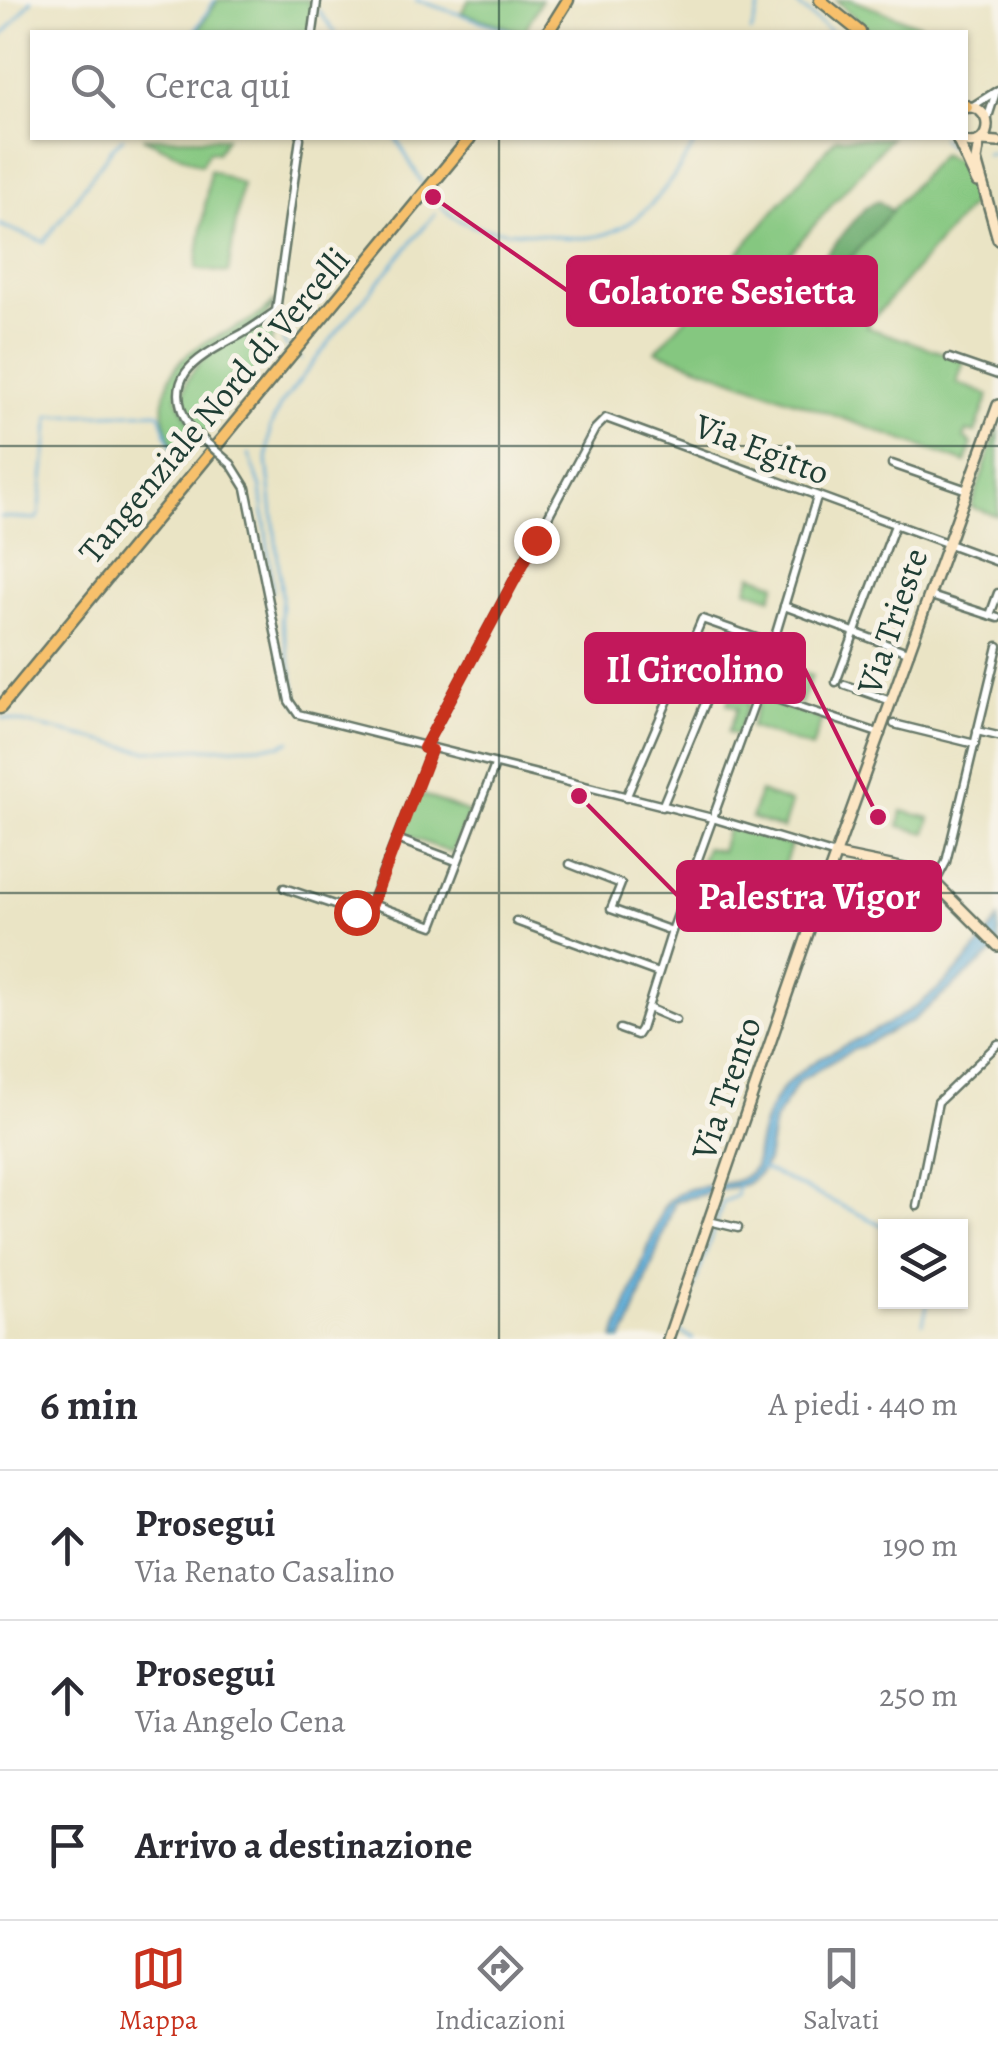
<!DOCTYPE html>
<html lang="it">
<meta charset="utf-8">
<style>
:root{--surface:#fff;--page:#f2f2f3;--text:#2b2b33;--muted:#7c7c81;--line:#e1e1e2;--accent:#c8321e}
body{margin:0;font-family:Alegreya,serif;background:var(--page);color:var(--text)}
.controls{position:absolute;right:30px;bottom:30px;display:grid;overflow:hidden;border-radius:0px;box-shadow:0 2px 8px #0004}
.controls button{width:90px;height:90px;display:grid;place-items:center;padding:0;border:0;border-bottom:2px solid var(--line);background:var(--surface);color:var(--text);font:50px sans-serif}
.stop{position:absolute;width:30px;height:30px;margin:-22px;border:8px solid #c8321e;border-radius:50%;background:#fff}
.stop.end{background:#c8321e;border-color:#fff;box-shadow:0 2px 10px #0008}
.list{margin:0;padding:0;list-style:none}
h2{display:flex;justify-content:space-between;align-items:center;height:130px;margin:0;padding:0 40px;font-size:42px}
h2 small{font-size:32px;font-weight:400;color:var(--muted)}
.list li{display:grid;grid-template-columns:65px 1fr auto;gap:30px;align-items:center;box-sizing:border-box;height:150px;padding:0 40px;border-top:2px solid var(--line)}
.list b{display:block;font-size:38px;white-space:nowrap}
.list p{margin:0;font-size:32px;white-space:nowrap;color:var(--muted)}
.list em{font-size:32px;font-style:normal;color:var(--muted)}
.icon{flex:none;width:55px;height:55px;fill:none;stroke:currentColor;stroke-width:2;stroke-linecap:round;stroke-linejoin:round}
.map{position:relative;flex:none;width:998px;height:1339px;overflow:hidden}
.search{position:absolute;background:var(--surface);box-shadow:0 2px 8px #0004;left:30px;right:30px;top:30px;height:110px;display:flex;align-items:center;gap:25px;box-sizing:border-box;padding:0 35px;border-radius:0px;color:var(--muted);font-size:38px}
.sheet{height:580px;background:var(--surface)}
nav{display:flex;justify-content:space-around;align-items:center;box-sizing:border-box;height:140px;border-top:2px solid var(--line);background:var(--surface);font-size:28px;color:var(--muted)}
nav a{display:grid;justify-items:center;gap:5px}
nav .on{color:var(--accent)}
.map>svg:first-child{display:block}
.green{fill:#85c780;stroke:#52825a;stroke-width:2.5}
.forest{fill:#6cac6e;stroke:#467451;stroke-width:2.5}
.water{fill:#5dabd7;stroke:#3e7486;stroke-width:2.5}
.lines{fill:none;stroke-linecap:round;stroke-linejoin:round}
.stream{stroke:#5dabd7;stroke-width:2.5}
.street-casing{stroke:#667767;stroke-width:11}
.secondary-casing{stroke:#667767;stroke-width:14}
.primary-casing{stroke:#667767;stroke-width:15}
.street{stroke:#fff;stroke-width:6}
.secondary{stroke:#fce6c4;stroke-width:9}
.primary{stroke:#f7c06c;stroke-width:10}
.street-bridge-casing{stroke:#667767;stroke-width:11;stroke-linecap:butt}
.street-bridge{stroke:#fff;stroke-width:6}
.route{stroke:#c8321e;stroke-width:12}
.grid{fill:none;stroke:#1f3d34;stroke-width:2.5;stroke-opacity:0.55}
.labels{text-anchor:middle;stroke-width:10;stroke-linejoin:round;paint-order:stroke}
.street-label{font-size:35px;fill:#1f3d34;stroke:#f7f3e8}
.leader{fill:none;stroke:#c2185b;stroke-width:4}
.callout-dot{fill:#c2185b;stroke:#f7f3e8;stroke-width:4}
.callout{fill:#c2185b;stroke:#c2185b;stroke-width:4}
.callout-label{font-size:38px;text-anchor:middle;font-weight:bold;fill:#fff}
</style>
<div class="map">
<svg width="998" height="1339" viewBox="0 0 998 1339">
<rect width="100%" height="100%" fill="#f7f3e8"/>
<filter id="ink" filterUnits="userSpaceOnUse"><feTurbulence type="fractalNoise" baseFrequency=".01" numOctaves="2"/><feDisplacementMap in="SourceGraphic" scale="20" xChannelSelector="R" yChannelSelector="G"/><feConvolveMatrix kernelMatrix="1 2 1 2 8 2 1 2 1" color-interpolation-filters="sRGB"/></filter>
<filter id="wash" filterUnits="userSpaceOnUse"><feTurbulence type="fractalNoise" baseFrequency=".0048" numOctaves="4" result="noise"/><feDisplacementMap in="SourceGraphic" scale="40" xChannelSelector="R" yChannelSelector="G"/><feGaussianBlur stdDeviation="2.25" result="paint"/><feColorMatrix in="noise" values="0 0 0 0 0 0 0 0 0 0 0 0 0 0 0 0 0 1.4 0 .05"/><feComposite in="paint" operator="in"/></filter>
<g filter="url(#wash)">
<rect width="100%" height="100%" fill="#eae4c5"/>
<!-- green -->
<g class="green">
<path d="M218,0H308L313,14L310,32H197Z"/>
<path d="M469,0H541L524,32L461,13Z"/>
<path d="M836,0H852L920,25L928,32H871Z"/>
<path d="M143,138H226L217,153L209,151L201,165Z"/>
<path d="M836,138H890L757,291L807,307L941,154L960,162L975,200L866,327L964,360L957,383L989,395L975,433L967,431L964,438L972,444L966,463L656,351L717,283L726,267Z"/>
<path d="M210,170L242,184L228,273L196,269Z"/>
<path d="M276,300C264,334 215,336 193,361C184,371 181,386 177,398L198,439L174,470C178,446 160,425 164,400C173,333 238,342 276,300Z"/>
<path d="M267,321L274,330L268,356L203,435L184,412C176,358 230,345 267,321Z"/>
<path d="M998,428V516L971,507Z"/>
<path d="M752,575L776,584L771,598L747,589Z"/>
<path d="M704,624L732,635L716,672L690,660L692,655L702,658L703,654L694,650Z"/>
<path d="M772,662L812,676L801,704L763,691Z"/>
<path d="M729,698L749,703L737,735L728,732L738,708L727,704Z"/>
<path d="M760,698L822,719L812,748L750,727Z"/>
<path d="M760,792L791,803L783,829L751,818Z"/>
<path d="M418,793L469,813L452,853L402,834Z"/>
<path d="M902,811L930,818L926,833L899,826Z"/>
<path d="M728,827L791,845L775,891L700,863L706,848L721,851Z"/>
</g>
<!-- forest -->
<path class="forest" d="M878,201L892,211L807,307L787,301L865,208Z"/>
<!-- water -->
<path class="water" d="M998,920V949L912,1021L841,1056L799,1081L774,1121L767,1161L760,1173L746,1184L675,1201L630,1325L622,1339H614L663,1208C685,1180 707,1190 736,1181C743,1179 750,1172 755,1167C765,1058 833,1060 907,1012C943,989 974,956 998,920Z"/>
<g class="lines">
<!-- stream -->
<g class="stream">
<path d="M416,0L514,32"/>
<path d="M792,0L831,32"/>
<path d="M318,10L335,32"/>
<path d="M194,32L215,0"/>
<path d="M751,32L762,0"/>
<path d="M0,39L32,0"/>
<path d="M396,138L422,183"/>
<path d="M941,138L948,146"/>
<path d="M986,154L998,153"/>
<path d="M433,197L435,199"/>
<path d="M440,205C461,229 487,230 517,232C538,233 559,238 579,238C637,239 673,181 698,138"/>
<path d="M0,225L44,242L113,147L123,138"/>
<path d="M282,339L287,347"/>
<path d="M299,357L302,360"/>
<path d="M249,454L261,488L273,592"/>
<path d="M0,517L37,519L39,516L50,416L156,412L160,414L176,461"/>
<path d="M299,707L281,618L282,596L267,460L270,428L280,406L340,328L435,214"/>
<path d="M3,718L146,751L281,745L290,741"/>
<path d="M760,1167L886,1227"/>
<path d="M923,1323L928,1302"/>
<path d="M693,1339L679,1331L723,1202L736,1196L738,1185"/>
</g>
</g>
</g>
<g filter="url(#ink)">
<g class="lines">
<defs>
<g id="street">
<path d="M313,32L317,2"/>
<path d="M973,106L998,90"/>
<path d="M988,117L995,95"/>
<path d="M949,358L998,375"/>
<path d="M190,428C160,376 196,359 236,337C250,330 263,320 276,311L300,138"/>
<path d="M231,464L246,488L289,701L298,714L712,818L836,855"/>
<path d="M892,464L967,490"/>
<path d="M931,596L998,618"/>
<path d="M784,606L910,653"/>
<path d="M990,615L998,593"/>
<path d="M773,644L702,619L683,664L758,693L881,734"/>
<path d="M836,682L895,525"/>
<path d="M845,685L891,701"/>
<path d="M894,724L975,744"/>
<path d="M977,731L998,736"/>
<path d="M424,748L595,429L606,418L998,562"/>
<path d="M626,798L673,688"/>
<path d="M662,807L716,677"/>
<path d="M397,839L456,861"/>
<path d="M570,864L621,884L611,909L672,931"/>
<path d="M936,881L946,862L998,646"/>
<path d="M284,888L355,912L368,911L431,750"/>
<path d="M372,904L433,926L495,765"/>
<path d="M516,921L658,973"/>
<path d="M648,1008L676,1020"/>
<path d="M620,1029L637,1035L641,1029L672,931L758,693L817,497"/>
<path d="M917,1206L938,1102L998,1044"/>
<path d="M709,1221L738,1228"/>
</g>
<g id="secondary">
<path d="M957,139L977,182"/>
<path d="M958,139C992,157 998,105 966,107"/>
<path d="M982,141L998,142"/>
<path d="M979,143L976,160L998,239"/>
<path d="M837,855L925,873L998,946"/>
<path d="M668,1339L826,881L998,405"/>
</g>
<g id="primary">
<path d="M820,0L860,32"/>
<path d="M548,32L568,0"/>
<path d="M966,106L967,107"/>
<path d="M0,708L470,138"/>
</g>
</defs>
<!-- street casing -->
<use href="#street" class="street-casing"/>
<!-- secondary casing -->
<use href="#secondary" class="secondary-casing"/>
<!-- primary casing -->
<use href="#primary" class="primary-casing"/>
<!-- street -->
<use href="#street" class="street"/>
<!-- secondary -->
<use href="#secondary" class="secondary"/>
<!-- primary -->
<use href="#primary" class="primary"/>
<defs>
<path id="street-bridge" d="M190,428L231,464"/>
</defs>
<!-- street-bridge casing -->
<use href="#street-bridge" class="street-bridge-casing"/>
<!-- street-bridge -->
<use href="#street-bridge" class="street-bridge"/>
</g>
</g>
<g class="lines" filter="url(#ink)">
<!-- route -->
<path class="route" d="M356,912L368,911L372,904L431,750L424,748L536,540"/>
</g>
<!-- grid -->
<path class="grid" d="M499,0V32M499,138V1339M0,446H998M0,893H998"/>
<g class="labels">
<!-- street labels -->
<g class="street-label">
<text transform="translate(214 405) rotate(-50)" y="12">Tangenziale Nord di Vercelli</text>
<text transform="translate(762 449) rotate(21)" y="12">Via Egitto</text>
<text transform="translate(892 621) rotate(-71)" y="12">Via Trieste</text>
<text transform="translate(726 1088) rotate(-71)" y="12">Via Trento</text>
</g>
</g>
<!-- callouts -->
<path class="leader" d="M433 197L568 291M878 817L804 668M579 796L678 896"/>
<g class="callout-dot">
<circle cx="433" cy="197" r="10"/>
<circle cx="878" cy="817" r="10"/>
<circle cx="579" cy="796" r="10"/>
</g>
<g class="callout">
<rect x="568" y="257" width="308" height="68" rx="10"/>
<rect x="586" y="634" width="218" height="68" rx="10"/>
<rect x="678" y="862" width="262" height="68" rx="10"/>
</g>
<g class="callout-label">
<text x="722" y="304">Colatore Sesietta</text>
<text x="695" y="682">Il Circolino</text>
<text x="809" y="909">Palestra Vigor</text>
</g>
</svg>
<div class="controls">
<button><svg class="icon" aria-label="layers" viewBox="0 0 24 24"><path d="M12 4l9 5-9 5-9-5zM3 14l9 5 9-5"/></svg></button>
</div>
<div class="stop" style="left:356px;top:912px"></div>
<div class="stop end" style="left:536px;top:540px"></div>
<div class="search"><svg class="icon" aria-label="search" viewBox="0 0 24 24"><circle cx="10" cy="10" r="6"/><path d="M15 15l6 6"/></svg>Cerca qui</div>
</div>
<section class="sheet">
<h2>6 min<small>A piedi · 440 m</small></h2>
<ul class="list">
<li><svg class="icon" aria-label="ahead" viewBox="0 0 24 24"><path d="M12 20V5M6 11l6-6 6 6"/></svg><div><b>Prosegui</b><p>Via Renato Casalino</p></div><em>190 m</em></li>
<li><svg class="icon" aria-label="ahead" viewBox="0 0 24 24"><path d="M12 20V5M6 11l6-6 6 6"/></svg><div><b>Prosegui</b><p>Via Angelo Cena</p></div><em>250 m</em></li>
<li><svg class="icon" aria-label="arrive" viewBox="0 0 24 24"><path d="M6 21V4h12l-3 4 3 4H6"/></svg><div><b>Arrivo a destinazione</b></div></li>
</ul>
</section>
<nav>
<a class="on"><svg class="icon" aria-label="map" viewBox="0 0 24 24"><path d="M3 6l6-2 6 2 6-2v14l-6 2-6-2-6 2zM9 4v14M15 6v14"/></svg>Mappa</a>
<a><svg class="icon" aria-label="directions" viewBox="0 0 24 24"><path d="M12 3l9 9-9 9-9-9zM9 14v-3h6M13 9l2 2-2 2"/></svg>Indicazioni</a>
<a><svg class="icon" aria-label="saved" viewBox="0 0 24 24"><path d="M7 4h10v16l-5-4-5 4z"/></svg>Salvati</a>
</nav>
